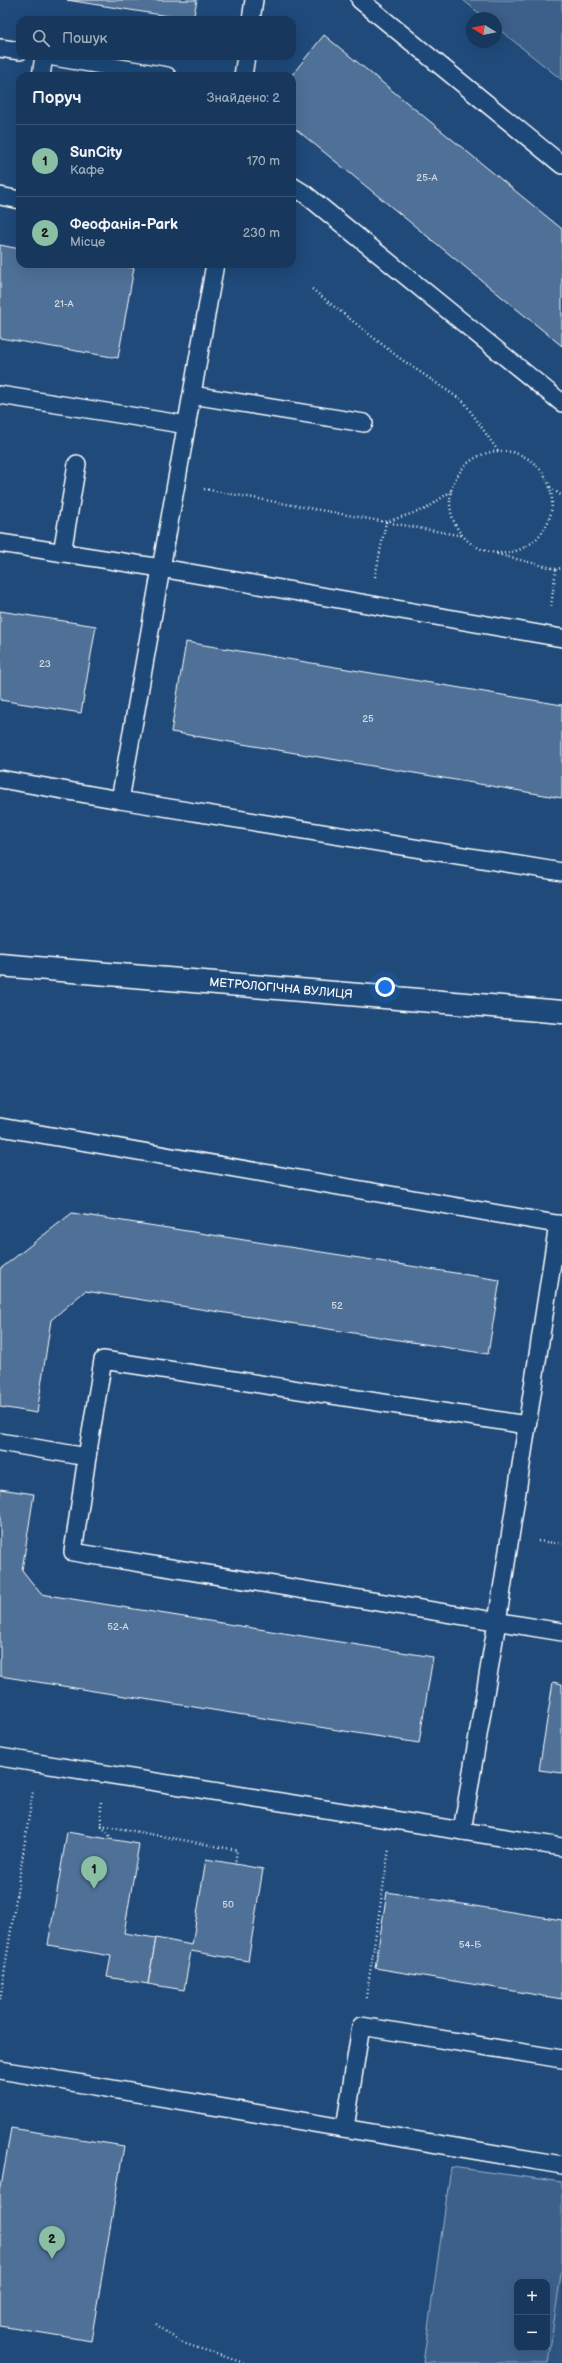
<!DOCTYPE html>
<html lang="uk">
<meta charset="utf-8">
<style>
:root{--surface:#17385c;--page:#244365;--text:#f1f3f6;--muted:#9eacbb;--line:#365272;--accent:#8abfa5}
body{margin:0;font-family:"Balsamiq Sans",sans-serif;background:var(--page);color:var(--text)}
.controls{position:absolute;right:12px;bottom:12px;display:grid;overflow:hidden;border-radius:8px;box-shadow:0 4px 16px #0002}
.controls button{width:36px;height:36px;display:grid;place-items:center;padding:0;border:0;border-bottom:1px solid var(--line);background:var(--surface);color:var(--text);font:20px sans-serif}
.compass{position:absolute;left:466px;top:12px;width:36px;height:36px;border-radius:50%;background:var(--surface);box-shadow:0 4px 16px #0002;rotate:280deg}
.you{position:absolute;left:385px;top:987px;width:14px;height:14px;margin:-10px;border:3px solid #fff;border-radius:50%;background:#1a73e8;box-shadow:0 0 0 6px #1a73e833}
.badge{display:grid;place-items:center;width:26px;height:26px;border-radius:50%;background:var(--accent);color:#111;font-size:13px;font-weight:700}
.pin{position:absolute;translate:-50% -33px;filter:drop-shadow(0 1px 2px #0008)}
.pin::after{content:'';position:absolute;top:21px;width:14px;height:12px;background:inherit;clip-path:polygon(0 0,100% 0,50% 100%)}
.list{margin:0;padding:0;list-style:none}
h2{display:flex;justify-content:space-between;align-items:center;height:52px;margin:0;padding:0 16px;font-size:17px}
h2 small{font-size:13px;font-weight:400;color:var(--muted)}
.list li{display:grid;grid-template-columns:26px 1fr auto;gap:12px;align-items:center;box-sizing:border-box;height:72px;padding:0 16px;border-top:1px solid var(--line)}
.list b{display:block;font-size:15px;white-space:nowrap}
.list p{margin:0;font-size:13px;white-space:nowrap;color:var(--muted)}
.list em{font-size:13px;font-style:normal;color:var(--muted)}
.icon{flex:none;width:22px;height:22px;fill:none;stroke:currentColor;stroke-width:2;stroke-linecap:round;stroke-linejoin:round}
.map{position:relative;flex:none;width:562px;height:2363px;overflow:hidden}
.search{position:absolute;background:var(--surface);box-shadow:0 4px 16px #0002;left:16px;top:16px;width:280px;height:44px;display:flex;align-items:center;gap:10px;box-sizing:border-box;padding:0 14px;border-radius:12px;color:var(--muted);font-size:15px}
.panel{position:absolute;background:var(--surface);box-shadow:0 4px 16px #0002;left:16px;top:72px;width:280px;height:196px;border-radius:12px}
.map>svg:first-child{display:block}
.built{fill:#2e5683}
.green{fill:#3c618b;stroke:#9eb0c5;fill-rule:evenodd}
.building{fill:#507197;stroke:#fff}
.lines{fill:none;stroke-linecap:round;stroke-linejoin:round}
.lane-casing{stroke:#fff;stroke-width:20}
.secondary-casing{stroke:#fff;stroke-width:25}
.path{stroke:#fff;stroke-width:2.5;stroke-dasharray:1 3;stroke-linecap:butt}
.lane{stroke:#1f4a7a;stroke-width:17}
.secondary{stroke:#1f4a7a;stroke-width:22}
.labels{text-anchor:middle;stroke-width:3;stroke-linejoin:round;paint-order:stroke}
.number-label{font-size:10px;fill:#d3dce5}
.street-label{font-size:12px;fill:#fff;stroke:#1f4a7a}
</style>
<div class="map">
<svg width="562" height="2363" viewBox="0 0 562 2363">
<rect width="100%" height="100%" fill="#1f4a7a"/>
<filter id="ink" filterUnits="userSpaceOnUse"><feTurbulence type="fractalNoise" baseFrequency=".025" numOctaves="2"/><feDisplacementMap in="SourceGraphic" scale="8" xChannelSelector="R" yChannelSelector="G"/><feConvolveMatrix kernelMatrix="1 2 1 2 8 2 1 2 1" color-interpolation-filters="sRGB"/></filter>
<g filter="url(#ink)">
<!-- built -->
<path class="built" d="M562,2267V2363H548Z"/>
<!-- green -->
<g class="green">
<path d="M463,0H562V80L496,27V18H485Z"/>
<path d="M451,2167L562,2182V2267L548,2363H423ZM517,2282H547V2348H517Z"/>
</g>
<!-- building -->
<g class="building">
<path d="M67,0H197L193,20Z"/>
<path d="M324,35L562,229V346L292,126L291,76Z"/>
<path d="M0,245L20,249V264H112L134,268L118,358L0,338Z"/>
<path d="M0,611L96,626L81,713L0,700Z"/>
<path d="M186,642L562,705V798L171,732Z"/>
<path d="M72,1213L500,1280L488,1354L85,1291L51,1320L37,1413L0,1407V1269Z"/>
<path d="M0,1489L34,1494L22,1570L41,1594L433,1657L419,1743L0,1676Z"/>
<path d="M553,1682L562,1684V1773L539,1770Z"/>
<path d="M67,1832L139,1844L124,1933L156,1938L148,1984L107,1977L111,1956L48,1945Z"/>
<path d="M206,1859L263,1869L248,1961L191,1951L184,1990L148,1984L156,1938L192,1945Z"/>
<path d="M387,1892L562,1920V1999L375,1968Z"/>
<path d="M11,2128L124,2146L91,2341L0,2326V2193Z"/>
</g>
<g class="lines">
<defs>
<g id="lane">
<path d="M360,0L562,165"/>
<path d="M251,20L254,0"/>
<path d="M0,48L20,51"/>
<path d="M48,56L167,76"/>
<path d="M41,76L44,56"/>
<path d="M243,76L246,56"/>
<path d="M292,186L305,194L562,403"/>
<path d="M0,196L20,200"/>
<path d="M215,264L120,800L562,872"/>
<path d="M0,395L187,425"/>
<path d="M192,395L364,423"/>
<path d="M0,543L161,568L562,638"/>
<path d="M62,553L77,464"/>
<path d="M0,779L120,800"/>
<path d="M0,1127L562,1225"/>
<path d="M0,1442L87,1457L73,1552L562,1632"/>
<path d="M87,1457L103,1360L527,1425"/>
<path d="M0,1757L562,1847"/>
<path d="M462,1831L497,1622L558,1224"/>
<path d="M0,2070L562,2165"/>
<path d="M345,2128L361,2026L562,2059"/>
</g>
<path id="secondary" d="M0,965L562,1012"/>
</defs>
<!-- lane casing -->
<use href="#lane" class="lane-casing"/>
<!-- secondary casing -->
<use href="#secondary" class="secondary-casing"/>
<!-- path -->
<g class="path">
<path d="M312,289L398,357L464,402L498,451"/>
<circle cx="501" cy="502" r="51"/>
<path d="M550,487L562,496"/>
<path d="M204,489L463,536"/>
<path d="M497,554L556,569L562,568"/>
<path d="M375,577L386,522L426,509L451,491"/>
<path d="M551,606L556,569"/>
<path d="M538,1541L562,1544"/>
<path d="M101,1802V1825L112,1839"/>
<path d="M101,1825L237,1850L235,1864"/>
<path d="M366,1998L389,1849"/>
<path d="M0,1999L33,1791"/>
<path d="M156,2324L180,2342L244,2363"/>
</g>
<!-- lane -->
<use href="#lane" class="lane"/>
<!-- secondary -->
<use href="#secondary" class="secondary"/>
</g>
</g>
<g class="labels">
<!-- number labels -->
<g class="number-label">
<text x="427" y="181">25-А</text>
<text x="64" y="307">21-А</text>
<text x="45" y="667">23</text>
<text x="368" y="722">25</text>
<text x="337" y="1309">52</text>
<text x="118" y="1630">52-А</text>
<text x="228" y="1908">50</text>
<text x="470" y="1948">54-Б</text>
</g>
<!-- street labels -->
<g class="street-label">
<text transform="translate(281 988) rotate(5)" y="4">МЕТРОЛОГІЧНА ВУЛИЦЯ</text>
</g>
</g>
</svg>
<div class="controls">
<button>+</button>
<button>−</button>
</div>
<svg class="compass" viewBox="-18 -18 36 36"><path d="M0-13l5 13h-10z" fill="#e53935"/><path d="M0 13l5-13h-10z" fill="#9eacbb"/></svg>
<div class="you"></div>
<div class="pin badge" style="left:94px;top:1889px">1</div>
<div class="pin badge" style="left:52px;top:2259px">2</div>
<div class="search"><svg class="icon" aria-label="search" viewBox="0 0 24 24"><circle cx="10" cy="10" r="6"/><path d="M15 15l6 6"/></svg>Пошук</div>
<section class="panel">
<h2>Поруч<small>Знайдено: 2</small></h2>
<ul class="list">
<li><span class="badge">1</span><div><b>SunCity</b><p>Кафе</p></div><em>170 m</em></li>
<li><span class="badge">2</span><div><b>Феофанія-Park</b><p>Місце</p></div><em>230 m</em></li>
</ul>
</section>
</div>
